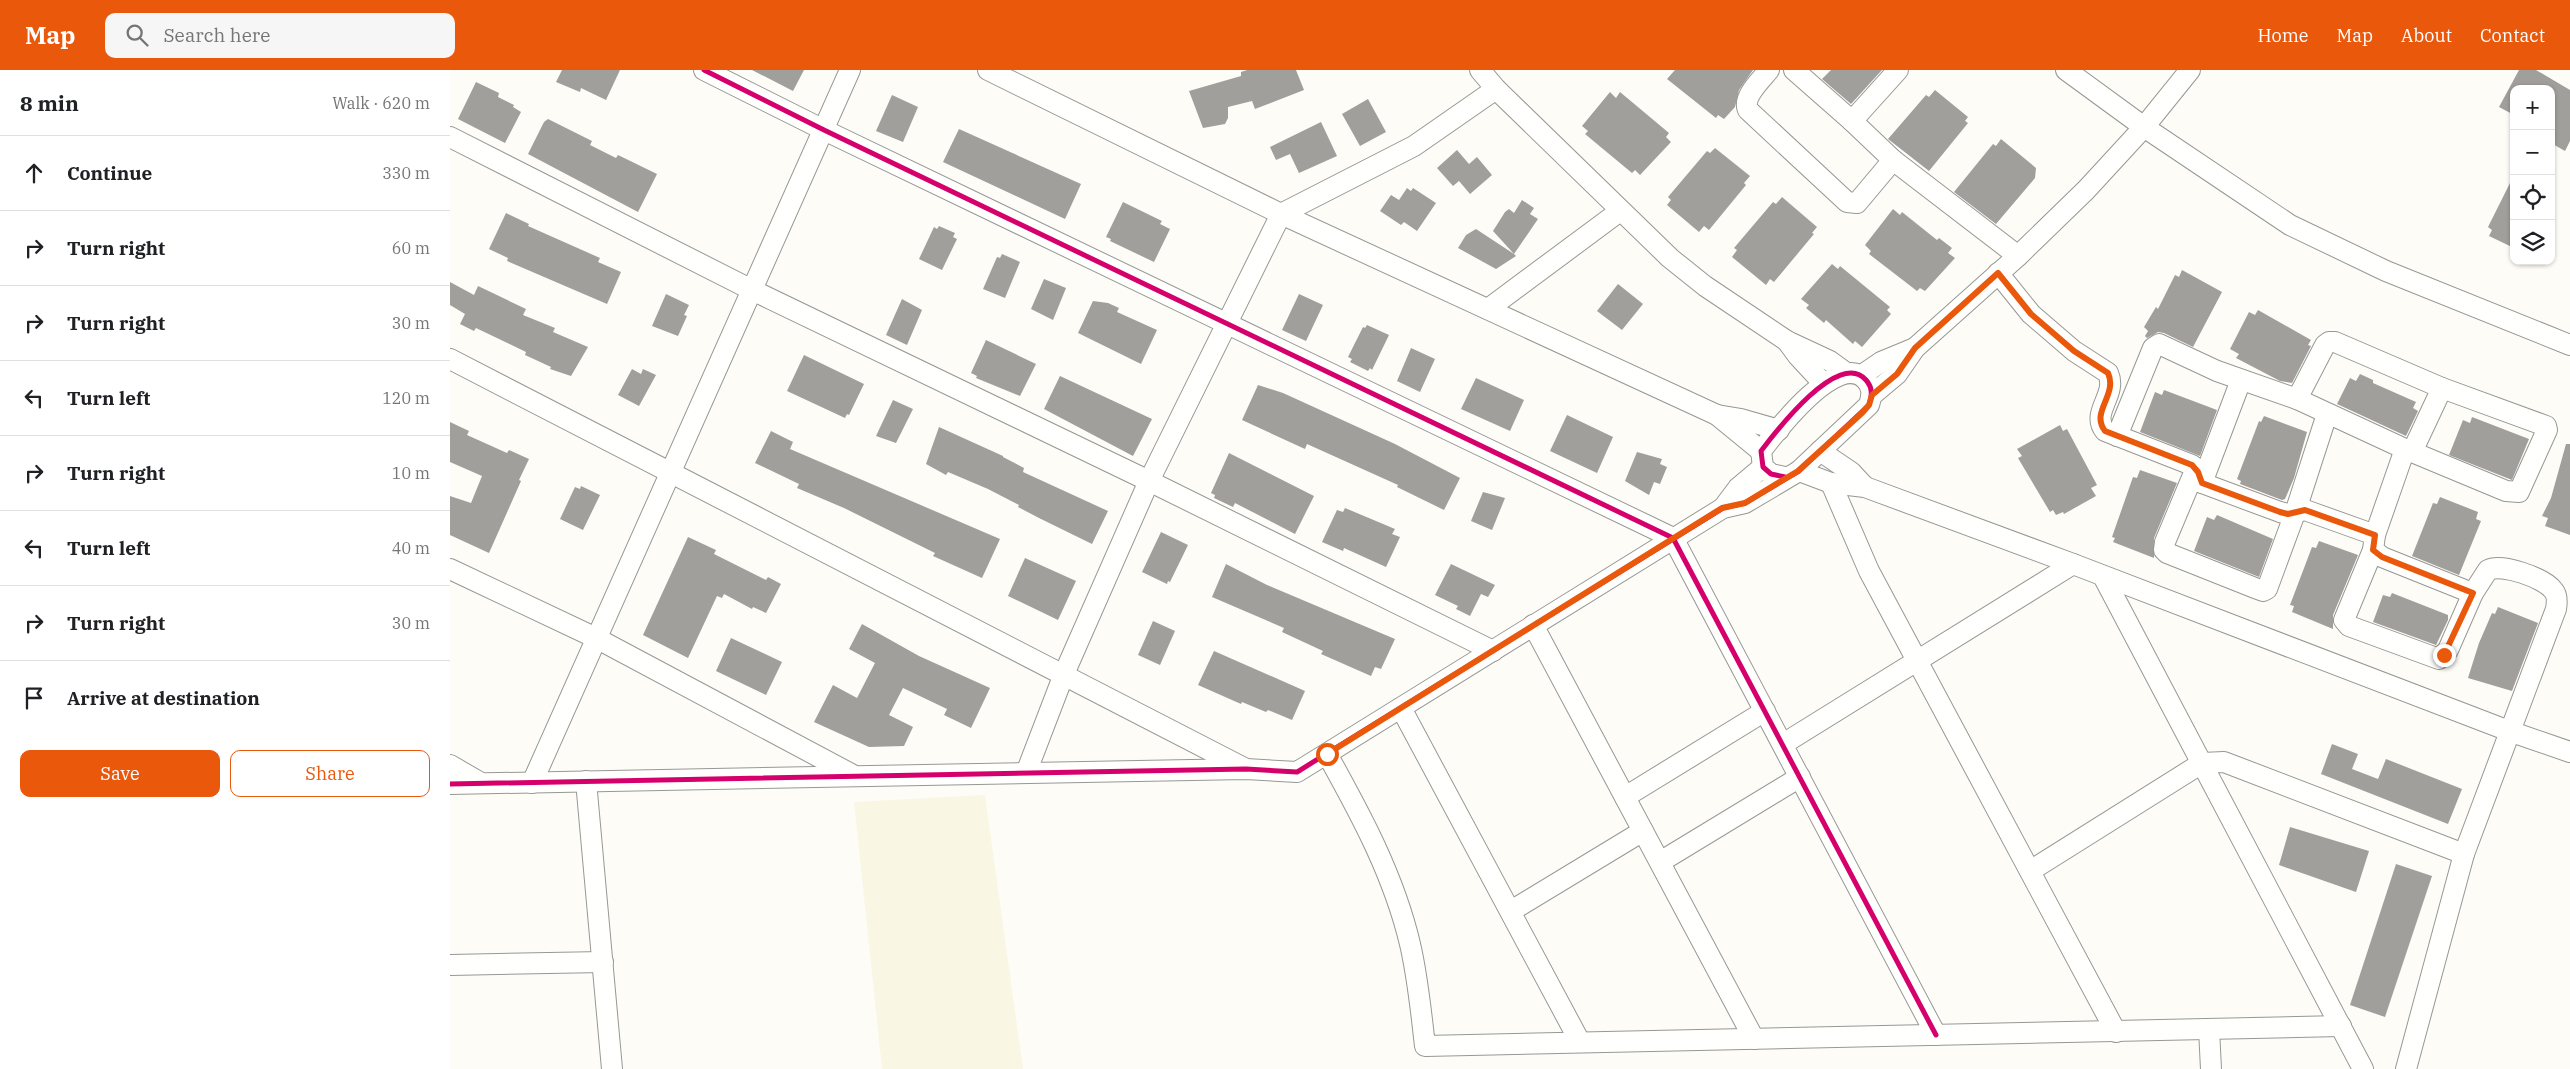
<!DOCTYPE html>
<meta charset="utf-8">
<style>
:root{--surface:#fff;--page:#f6f6f6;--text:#202124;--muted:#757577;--line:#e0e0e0;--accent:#ea580c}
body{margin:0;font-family:"IBM Plex Serif",serif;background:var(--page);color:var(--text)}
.controls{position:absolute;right:15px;top:15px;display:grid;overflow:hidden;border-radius:10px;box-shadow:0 1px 4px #0004}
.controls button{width:45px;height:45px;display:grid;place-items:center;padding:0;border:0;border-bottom:1px solid var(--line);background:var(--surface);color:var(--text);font:25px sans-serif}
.stop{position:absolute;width:15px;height:15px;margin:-11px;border:4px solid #ea580c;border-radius:50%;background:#fff}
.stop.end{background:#ea580c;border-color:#fff;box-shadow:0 1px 5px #0008}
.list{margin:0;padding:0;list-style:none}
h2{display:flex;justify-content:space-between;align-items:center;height:65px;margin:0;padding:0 20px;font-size:21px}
h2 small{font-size:16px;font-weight:400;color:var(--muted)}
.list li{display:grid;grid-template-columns:32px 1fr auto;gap:15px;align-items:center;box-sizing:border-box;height:75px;padding:0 20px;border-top:1px solid var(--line)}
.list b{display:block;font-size:19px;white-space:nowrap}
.list em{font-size:16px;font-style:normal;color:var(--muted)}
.actions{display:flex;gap:10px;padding:15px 20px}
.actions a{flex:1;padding:11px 0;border:1px solid var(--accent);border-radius:10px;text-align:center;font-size:18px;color:var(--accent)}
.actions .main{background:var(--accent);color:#fff}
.icon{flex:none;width:28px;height:28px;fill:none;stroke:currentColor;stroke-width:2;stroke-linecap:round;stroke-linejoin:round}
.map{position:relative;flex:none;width:2120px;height:999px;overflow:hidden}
header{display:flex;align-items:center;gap:30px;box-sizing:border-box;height:70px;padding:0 25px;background:var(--accent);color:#fff}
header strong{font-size:24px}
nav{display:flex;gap:28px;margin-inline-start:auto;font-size:18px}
.search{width:350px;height:45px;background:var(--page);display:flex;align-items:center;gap:12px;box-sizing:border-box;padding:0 18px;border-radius:10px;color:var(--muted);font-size:19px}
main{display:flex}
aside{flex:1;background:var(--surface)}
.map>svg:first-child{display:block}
.farmland{fill:#f9f7e4}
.building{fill:#a19f9c}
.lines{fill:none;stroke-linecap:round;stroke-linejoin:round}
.minor-casing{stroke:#979795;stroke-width:22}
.minor{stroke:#fffffe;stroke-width:20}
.cycleway-casing{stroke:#fff;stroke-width:8}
.cycleway{stroke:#d6006c;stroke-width:5}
.route{stroke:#ea580c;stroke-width:6}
</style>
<header>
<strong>Map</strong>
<div class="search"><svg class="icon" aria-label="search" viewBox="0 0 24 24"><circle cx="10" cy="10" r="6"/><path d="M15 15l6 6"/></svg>Search here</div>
<nav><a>Home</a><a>Map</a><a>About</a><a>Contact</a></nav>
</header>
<main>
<aside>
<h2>8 min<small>Walk · 620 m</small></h2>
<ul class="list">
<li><svg class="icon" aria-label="ahead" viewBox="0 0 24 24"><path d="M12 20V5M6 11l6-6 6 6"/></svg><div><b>Continue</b></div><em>330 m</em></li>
<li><svg class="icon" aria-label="right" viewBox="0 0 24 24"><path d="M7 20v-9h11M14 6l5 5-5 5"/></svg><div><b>Turn right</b></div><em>60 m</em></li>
<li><svg class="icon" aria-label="right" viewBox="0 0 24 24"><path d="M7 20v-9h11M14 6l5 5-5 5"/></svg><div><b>Turn right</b></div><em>30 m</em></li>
<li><svg class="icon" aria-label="left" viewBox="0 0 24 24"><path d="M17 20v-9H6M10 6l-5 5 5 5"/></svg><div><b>Turn left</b></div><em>120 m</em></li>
<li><svg class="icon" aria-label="right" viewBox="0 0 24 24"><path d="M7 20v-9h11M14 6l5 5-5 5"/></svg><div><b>Turn right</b></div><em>10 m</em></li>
<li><svg class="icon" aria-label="left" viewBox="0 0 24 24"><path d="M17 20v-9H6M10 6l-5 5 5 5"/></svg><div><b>Turn left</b></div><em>40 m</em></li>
<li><svg class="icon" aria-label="right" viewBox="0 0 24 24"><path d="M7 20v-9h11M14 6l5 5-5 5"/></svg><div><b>Turn right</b></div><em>30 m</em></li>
<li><svg class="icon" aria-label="arrive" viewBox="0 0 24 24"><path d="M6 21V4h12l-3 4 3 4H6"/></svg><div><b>Arrive at destination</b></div></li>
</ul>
<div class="actions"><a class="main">Save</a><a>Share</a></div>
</aside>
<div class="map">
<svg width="2120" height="999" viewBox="0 0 2120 999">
<rect width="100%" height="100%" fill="#fdfcf7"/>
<!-- farmland -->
<path class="farmland" d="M535,725L573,999H432L404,732Z"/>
<!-- building -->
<g class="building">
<path d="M112,0H170L156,30L131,18L130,22L106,12Z"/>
<path d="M302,0H354L343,21Z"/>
<path d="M797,0H846L854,20L805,39L802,31L778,37V48L775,54L753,58L739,21L791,6V2Z"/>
<path d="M1225,0H1303L1289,20L1285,37L1274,49L1268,45L1266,48L1217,9Z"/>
<path d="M1381,0H1432L1401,34L1372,9Z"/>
<path d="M2069,0H2086L2120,20V71L2115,81L2101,73V19H2064V45L2049,37Z"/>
<path d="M26,12L49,23L48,27L64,35L63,37L71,42L55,73L8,49Z"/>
<path d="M1485,20L1518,47L1515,51L1518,53L1479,101L1438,69L1476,25L1479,27Z"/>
<path d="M1160,22L1166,28L1170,22L1219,63L1216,67L1221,72L1190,105L1185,100L1182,103L1135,64L1138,61L1132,56Z"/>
<path d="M442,25L468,37L453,72L426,61Z"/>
<path d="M918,29L936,62L910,76L892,44Z"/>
<path d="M98,49L142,71L140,75L166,88L168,85L207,104L188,142L78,84L94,52Z"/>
<path d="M871,52L887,86L849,103L840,84L826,90L820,77Z"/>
<path d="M509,59L631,114L615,149L493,92Z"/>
<path d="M1551,69L1586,98L1585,108L1546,154L1504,122L1543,74L1546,76Z"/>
<path d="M1265,78L1300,106L1294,113L1296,115L1259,160L1254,156L1249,162L1217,135L1221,130L1218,127L1257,81L1260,83Z"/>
<path d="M1007,80L1019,94L1027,87L1042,105L1020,124L1009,111L1003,116L987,98Z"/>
<path d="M2064,105V178L2039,166L2042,160L2038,157Z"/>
<path d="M957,118L961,121L963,118L986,133L967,161L954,152L951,155L930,141L941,125L949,130Z"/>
<path d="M1332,127L1367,157L1362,163L1364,164L1324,212L1320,209L1316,215L1282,187L1287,180L1284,178L1323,132L1326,134Z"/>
<path d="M1072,130L1084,138L1080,144L1088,149L1064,184L1066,186L1046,199L1008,178L1016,165L1026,159L1064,184L1043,161L1055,142L1059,139L1064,143Z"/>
<path d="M673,132L712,151L710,154L720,159L704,192L660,171L661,169L656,167Z"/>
<path d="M1443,139L1450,145L1452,142L1487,170L1489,168L1502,178L1498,183L1505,188L1475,221L1470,218L1467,221L1419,184L1421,181L1415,175Z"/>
<path d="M56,143L79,154L78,156L150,188L148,192L171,202L157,234L57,191L58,188L39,179Z"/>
<path d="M489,156L505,163L503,167L507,169L492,200L469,189L484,157L487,159Z"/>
<path d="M552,184L570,192L555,228L533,219L547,187L550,188Z"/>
<path d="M1382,194L1388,199L1390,196L1440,237L1437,240L1441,244L1412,277L1405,271L1403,274L1376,250L1374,253L1356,238L1359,235L1351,229Z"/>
<path d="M1732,200L1772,222L1743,277L1714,263L1708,262L1697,268L1695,266L1698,261L1694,257L1706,237L1708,239L1725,205L1729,207Z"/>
<path d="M594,209L616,218L603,250L581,239Z"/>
<path d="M0,212L24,225L28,216L76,239L73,245L105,258L103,262L138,277L121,306L100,299L101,297L75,285L76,282L26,258L24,261L10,254L15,244L0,235Z"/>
<path d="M1168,214L1193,234L1172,260L1147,241Z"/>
<path d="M216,224L239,235L234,245L237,246L228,266L202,256Z"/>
<path d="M849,224L873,235L856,271L832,260Z"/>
<path d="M452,229L472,240L457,275L436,265Z"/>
<path d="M643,231L658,233L669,238L667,242L707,260L691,294L628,263Z"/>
<path d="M1808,240L1861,270L1858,275L1861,276L1842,313L1830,311L1786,288L1789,284L1780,279L1799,242L1805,245Z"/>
<path d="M917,255L939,265L922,300L920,298L918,301L900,292L902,289L898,287L913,257L915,258Z"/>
<path d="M536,270L586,294L570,326L526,308L527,306L521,303Z"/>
<path d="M961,278L985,289L970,322L947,311Z"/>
<path d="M354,285L414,314L399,345L397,344L395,348L337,321Z"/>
<path d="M182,299L191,304L193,299L206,305L189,336L168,325Z"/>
<path d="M1910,304L1923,310V313L1966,332L1963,338L1968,341L1956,366L1887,334L1900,308L1906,311Z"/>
<path d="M610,306L702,349L683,386L594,339Z"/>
<path d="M1026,308L1074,330L1060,361L1011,339Z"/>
<path d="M808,315L833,323L945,374L1010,408L994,440L947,417L948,415L857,374L855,379L792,350Z"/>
<path d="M1714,320L1767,340L1750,386L1690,362L1705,322L1712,325Z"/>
<path d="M443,330L463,339L446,373L426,366Z"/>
<path d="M1117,345L1163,367L1147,403L1100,381Z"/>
<path d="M1814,346L1857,362L1844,408L1835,429L1832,430L1790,414L1791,411L1787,409L1809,351L1811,352Z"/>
<path d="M2022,347L2079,369L2062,410L1999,385L2013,350L2020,353Z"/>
<path d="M0,352L19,361L17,365L57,383L59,380L79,389L69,410L71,411L39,483L0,465V426L21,433L32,406L0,392Z"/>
<path d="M1610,355L1613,361L1617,359L1647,415L1641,418L1646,426L1614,444L1613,442L1606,445L1603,440L1600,442L1581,410L1568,388L1572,386L1567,379Z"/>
<path d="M489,357L553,386V387L574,398L573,402L658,441L642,474L589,448L568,437L569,435L538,419L498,402L496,405L476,394Z"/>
<path d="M321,361L343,372L340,379L550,469L532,508L483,486L485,483L394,438L347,418L349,414L305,393Z"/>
<path d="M2116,374H2120V465L2095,456L2098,448L2092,446L2101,428Z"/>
<path d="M1187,382L1212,389L1210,394L1217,397L1210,414L1204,412L1199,425L1175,411Z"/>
<path d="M779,383L864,426L845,464L785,433L783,437L764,428L765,425L761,423Z"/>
<path d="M1690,400L1727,413L1704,468V488L1663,472L1665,468L1662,467L1683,407L1687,408Z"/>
<path d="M131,416L150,425L133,460L110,449L125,417L130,419Z"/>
<path d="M1033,422L1055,428L1042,460L1021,451Z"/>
<path d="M1990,427L2028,442L2026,449L2031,451L2009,505L1962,486L1983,433L1987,434Z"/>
<path d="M895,438L945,459L942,464L950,467L936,497L894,478L893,481L872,472L887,440L893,442Z"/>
<path d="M1767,445L1823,469L1809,507L1744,481L1757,447L1764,450Z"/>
<path d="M711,462L738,475L720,512L718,511L717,514L692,502Z"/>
<path d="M238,467L266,480L264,484L316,510L318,507L331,514L316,543L303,537L302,539L274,524L272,528L267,526L238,588L193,565Z"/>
<path d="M1869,471L1908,485L1883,545V559L1842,542L1844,536L1840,535L1862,477L1866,478Z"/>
<path d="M575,488L626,511L608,550L558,526Z"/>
<path d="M776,494L817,515L945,569L931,599L925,597L921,606L871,584L873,581L832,562L834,558L762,527Z"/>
<path d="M1001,494L1045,515L1038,527L1031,524L1020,546L1006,539L1008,536L985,525Z"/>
<path d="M1942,523L1998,545V550L1986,575L1923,552L1933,525L1940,527Z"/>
<path d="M2048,537L2088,553L2062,621L2018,608L2029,573L2042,543L2045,544Z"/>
<path d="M703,551L725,561L710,595L688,585Z"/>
<path d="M412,554L469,586L540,618L521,658L494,645L497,639L453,618L439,645L463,657L454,676L419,677L364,652L383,615L407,628L425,593L399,579Z"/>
<path d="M281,568L332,592L316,625L266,601Z"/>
<path d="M764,581L855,621L842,650L818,640L816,642L792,632L791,634L748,615Z"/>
<path d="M1882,674L1908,684L1902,699L1928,709L1936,689L2012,719L1998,754L1871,704Z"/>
<path d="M1840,757L1919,781L1906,822L1829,795Z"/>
<path d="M1946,794L1982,806L1935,947L1900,935Z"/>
</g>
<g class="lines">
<defs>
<g id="minor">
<path d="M254,0L374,60L1223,468L1486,965"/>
<path d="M538,0L831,144L1267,345L1291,349L1329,360"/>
<path d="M1030,0L1046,19L1220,188L1255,216L1337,271L1380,291L1395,302"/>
<path d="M1319,0C1311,10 1292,27 1298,40L1397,132L1407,133L1443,90"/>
<path d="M1344,0L1402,51L1448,0"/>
<path d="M1616,0L1694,57L1840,155L1936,201L2120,275"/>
<path d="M1402,51L1443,90L1568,186"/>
<path d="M0,67L302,220L699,411L1043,581"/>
<path d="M1548,203L1581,244L1624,281L1658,303C1668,325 1640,342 1655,361L1742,395L1748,401L1752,413L1830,442L1838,444L1855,440L1925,465L1923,480L1932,487L2017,521L2023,523L2038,500C2052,493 2094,508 2103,520C2108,525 2107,533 2106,539L2014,784L1956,999"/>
<path d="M1038,239L1170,141"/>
<path d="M1337,271L1348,286L1373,313"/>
<path d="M0,289L794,698"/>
<path d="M1412,305L1431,292L1465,278"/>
<path d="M1422,325L1447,304L1465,278L1568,186L1636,120L1694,57L1740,0"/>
<path d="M1847,329L1875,275L1879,272H1885L1992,318L1962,382"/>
<path d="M1267,345L1311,381"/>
<path d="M1667,366L1703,278L1709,274L1767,301L1847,329L1955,379L2056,421L2069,422L2097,360L2096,356L1992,318"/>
<path d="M1370,381L1401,402L1415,417"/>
<path d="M1746,398L1715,472L1714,480L1717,483L1805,518L1813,521L1817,519L1845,443L1877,344"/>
<path d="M1349,401L1381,413L1415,417L1623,494L2059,661L2120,682"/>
<path d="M1381,413L1419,501L1666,962"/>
<path d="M1752,413L1791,310"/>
<path d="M1273,438L1288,418L1313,397"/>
<path d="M1925,465L1955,379"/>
<path d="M1923,480L1894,550L1899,556L1989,589L1998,580L2023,523"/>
<path d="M0,499L146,568L403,705"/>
<path d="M1653,506L1913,999"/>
<path d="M1083,555L1304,969"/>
<path d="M951,638L1130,972"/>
<path d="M1333,674L1623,494"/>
<path d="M877,684C911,745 944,806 960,874C968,908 971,942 975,976L1891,956"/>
<path d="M0,695L31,713"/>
<path d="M576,703L614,604L699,411L831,144L964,76L1046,19"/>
<path d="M136,711L162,999"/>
<path d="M82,713L400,0"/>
<path d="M0,714L796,699L847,702L1273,438L1295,433L1349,401L1419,335C1422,325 1423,318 1416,310C1389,279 1327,360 1311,381L1313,397L1321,404L1335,407"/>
<path d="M1175,727L1315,641"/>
<path d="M1210,792L1350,707"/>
<path d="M1580,801L1752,693L1774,692L2014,784"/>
<path d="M1061,841L1193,761"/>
<path d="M0,895L153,892"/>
<path d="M1759,959L1761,999"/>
</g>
</defs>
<!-- minor casing -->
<use href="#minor" class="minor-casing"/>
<!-- minor -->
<use href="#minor" class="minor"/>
<defs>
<g id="cycleway">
<path d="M254,0L374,60L1223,468L1486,965"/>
<path d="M0,714L796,699L847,702L1273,438L1295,433L1349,401L1419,335C1422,325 1423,318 1416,310C1389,279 1327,360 1311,381L1313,397L1321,404L1335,407"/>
</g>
</defs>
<!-- cycleway casing -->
<use href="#cycleway" class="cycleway-casing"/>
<!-- cycleway -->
<use href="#cycleway" class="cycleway"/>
</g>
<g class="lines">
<!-- route -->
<path class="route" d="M877,684L1272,438L1295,433L1348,401L1412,343L1419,335L1422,325L1447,304L1465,278L1548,203L1581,244L1624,281L1658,303C1668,325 1640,342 1655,361L1742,395L1748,402L1752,413L1830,442L1838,444L1855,440L1925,465L1923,480L1932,487L2023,523L1994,585"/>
</g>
</svg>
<div class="controls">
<button>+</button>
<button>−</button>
<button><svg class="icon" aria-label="locate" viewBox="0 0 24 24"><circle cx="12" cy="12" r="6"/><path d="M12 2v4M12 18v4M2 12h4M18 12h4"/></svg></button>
<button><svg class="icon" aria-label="layers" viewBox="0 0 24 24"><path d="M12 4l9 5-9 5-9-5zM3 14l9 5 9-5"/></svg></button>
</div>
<div class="stop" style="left:877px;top:684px"></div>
<div class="stop end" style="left:1994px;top:585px"></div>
</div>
</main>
